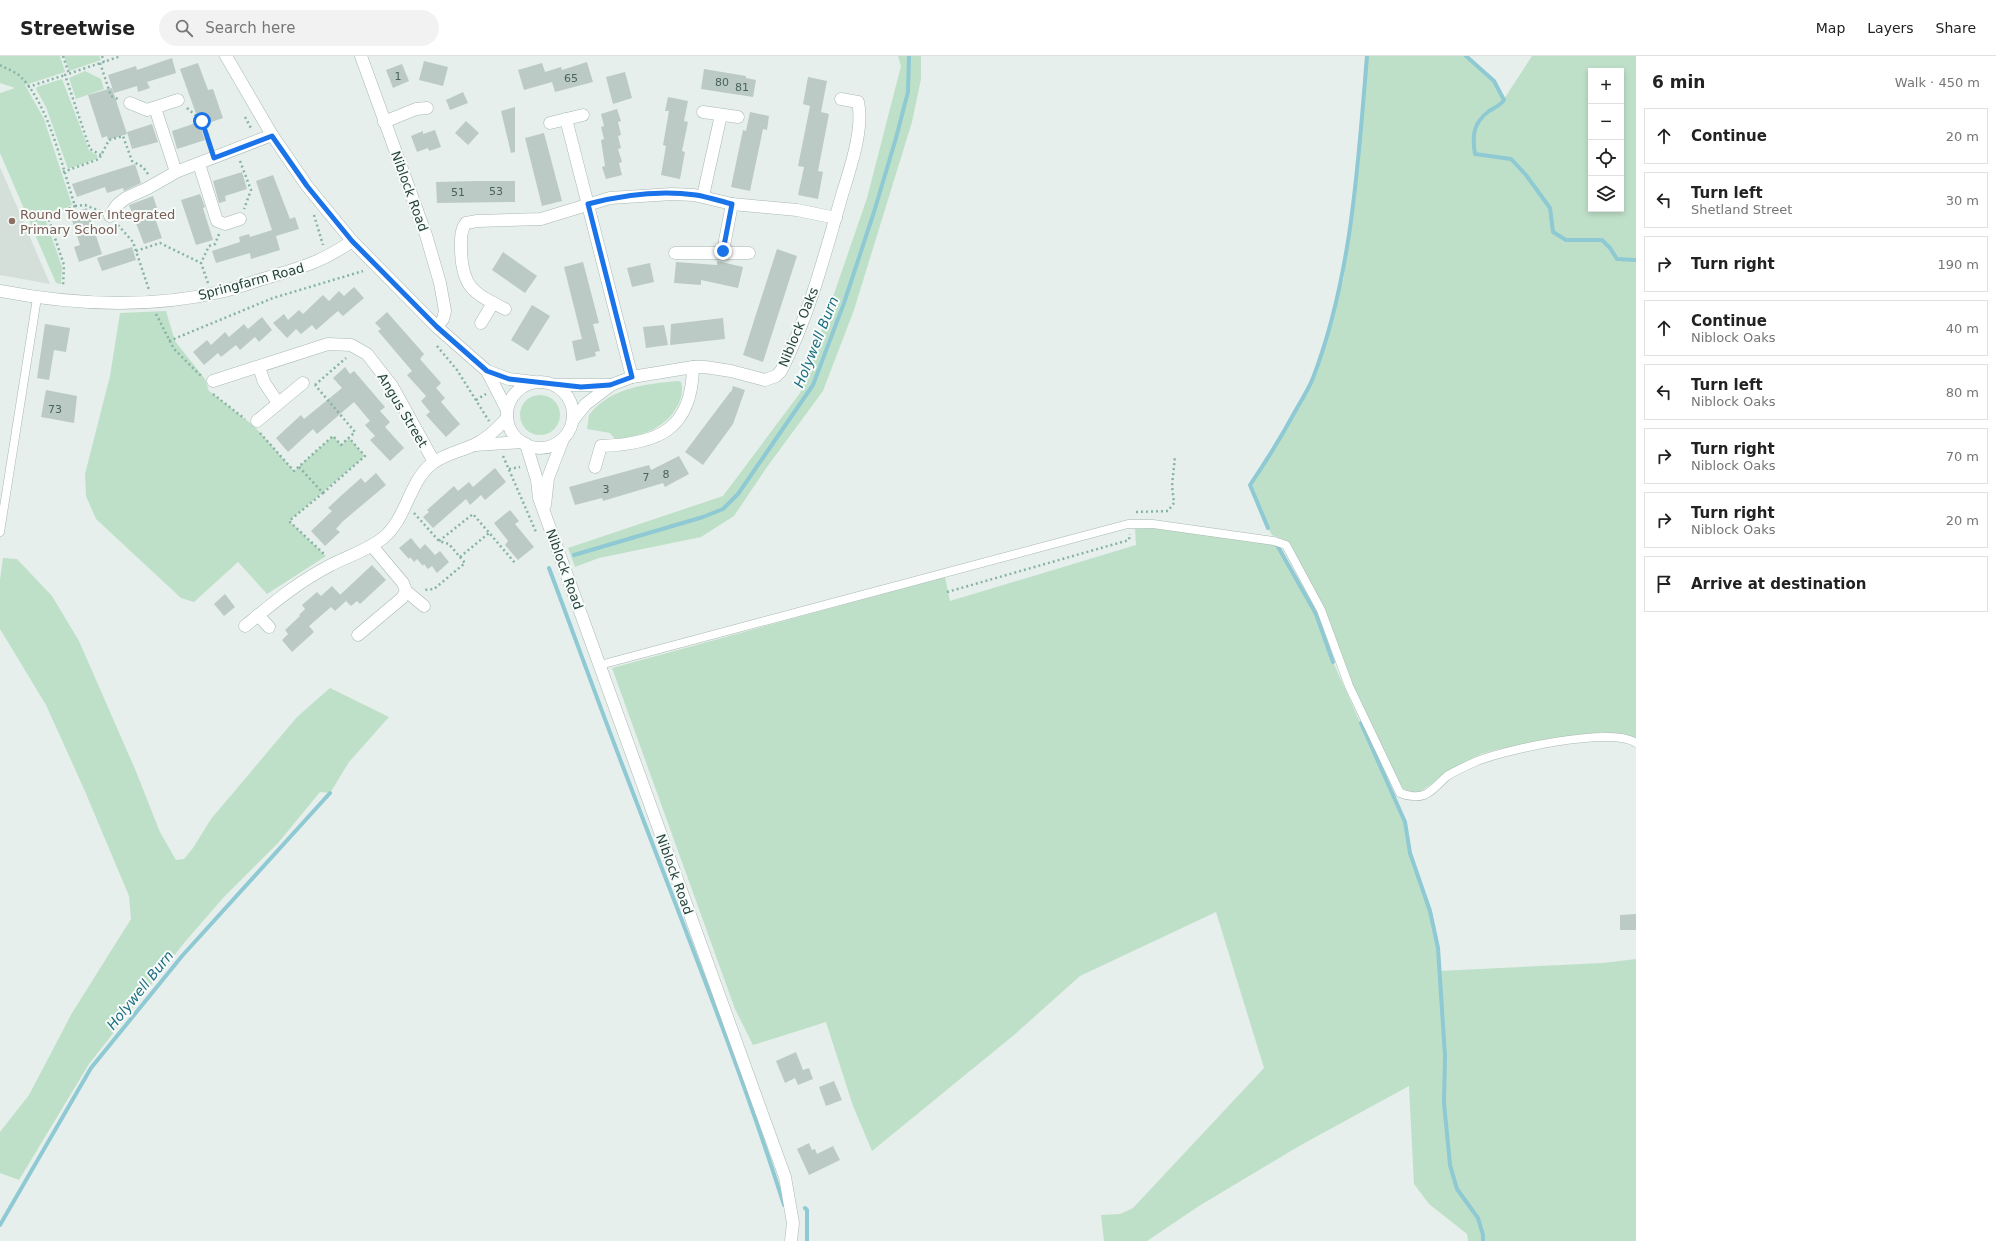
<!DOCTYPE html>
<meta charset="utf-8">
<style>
:root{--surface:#fff;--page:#f2f2f2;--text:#222;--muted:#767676;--line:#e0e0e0}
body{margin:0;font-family:"DejaVu Sans",sans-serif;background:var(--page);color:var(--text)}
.controls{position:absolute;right:12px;top:12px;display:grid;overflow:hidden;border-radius:0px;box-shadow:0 2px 6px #0003}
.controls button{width:36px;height:36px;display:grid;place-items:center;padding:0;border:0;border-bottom:1px solid var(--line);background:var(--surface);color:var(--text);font:20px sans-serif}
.stop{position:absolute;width:12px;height:12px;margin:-9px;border:3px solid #1a73e8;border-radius:50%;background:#fff}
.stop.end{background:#1a73e8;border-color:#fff;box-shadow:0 1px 4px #0008}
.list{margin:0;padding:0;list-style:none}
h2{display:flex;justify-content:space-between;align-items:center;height:52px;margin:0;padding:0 16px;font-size:17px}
h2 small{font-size:13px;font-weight:400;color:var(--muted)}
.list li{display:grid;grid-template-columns:26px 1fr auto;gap:12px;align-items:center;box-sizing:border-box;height:56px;margin:0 8px 8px;padding:0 8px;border:1px solid var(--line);border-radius:0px}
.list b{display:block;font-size:15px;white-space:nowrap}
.list p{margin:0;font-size:13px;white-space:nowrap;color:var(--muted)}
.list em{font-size:13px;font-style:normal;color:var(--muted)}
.icon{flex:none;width:22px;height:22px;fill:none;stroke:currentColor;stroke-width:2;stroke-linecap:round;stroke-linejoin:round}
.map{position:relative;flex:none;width:1636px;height:1185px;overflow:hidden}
header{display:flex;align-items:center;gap:24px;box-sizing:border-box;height:56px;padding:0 20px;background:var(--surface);border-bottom:1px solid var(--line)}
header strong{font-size:19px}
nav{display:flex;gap:22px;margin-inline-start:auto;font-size:14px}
.search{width:280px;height:36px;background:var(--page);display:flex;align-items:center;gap:10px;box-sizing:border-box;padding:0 14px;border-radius:22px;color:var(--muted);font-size:15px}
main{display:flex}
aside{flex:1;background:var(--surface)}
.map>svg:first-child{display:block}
.built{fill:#d4dfda}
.green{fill:#bfe0c8;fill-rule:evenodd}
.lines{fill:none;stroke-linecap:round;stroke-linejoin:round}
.stream{stroke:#8ec9d4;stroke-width:4}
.building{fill:#bbcac4}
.lane-casing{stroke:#a8b8b2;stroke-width:9}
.street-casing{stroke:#a8b8b2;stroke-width:13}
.path{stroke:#86b3a5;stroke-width:2.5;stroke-dasharray:2 3;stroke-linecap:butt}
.lane{stroke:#fff;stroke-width:8}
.street{stroke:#fff;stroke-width:12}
.route{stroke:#1a73e8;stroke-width:5}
.education-dot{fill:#8d6e63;stroke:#f7fbf9;stroke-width:1.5}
.labels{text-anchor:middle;stroke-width:4;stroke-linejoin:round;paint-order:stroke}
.number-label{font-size:11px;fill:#4a645c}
.street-label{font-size:13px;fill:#24423a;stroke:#f7fbf9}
.education-label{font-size:13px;fill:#785e54;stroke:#f7fbf9;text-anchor:start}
.water-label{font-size:14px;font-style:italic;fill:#1c6f80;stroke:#f7fbf9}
</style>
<header>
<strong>Streetwise</strong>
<div class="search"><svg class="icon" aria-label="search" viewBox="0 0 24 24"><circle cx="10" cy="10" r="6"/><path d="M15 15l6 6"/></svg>Search here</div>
<nav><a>Map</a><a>Layers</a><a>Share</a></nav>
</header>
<main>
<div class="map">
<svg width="1636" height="1185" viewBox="0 0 1636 1185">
<rect width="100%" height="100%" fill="#e6efeb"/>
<!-- built -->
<path class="built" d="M0,111L50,228L0,219Z"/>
<!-- green -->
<g class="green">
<path d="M0,0H60L65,16L25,29L44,63L72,149L45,162L62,211L61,228L56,227L0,97V37L15,32L0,27Z"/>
<path d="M64,0H99L101,4L69,15Z"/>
<path d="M898,0H921V23L912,66L854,254L823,335L767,411L734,460L701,481L599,502L575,511L568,492L723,440L800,337L867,142L901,10Z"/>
<path d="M1367,0H1466L1494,25L1504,43L1532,0H1636V683L1623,678L1602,676L1499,693L1481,698L1459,710L1418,737L1406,736L1399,728L1353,630L1320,545L1289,486L1272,479L1265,467L1250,429L1273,395L1316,317L1344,221L1359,98ZM1591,15H1621V153H1591Z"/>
<path d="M85,15L101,23L104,33L76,43L69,22Z"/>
<path d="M62,23L89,94L98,100L96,103L68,113L46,51L36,33L37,31Z"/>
<path d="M166,255L175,285L205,323L209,335L254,370L294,415L333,380L341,389L349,382L365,400L289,465L326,500L267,538L238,506L194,546L181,542L96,463L86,440L85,418L110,320L120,257Z"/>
<path d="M678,325L681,326C683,332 682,340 679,347C667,372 642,381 615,383L610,377L587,373L589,359C611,331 646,328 678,325Z"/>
<circle cx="540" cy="359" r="20"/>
<path d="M1159,472L1277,489L1316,558L1333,606L1405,766L1410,797L1430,855L1438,892L1439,915L1603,907L1636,903V1185H1468L1467,1178L1429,1148L1414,1128L1409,1030L1301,1089L1199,1150L1147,1185H1104L1101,1159L1120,1158L1133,1152L1264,1012L1216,856L1080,920L1014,979L872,1095L853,1050L826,966L753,989L735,953L612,612L945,521L950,545L1136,489L1135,473Z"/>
<path d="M3,502L17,503L52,540L79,585L135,713L160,776L176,804L184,803L193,792L211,763L297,661L330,632L389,661L349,706L330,737L320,736L278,787L223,842L184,887L89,1008L19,1124L0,1117V1076L29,1039L72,957L131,863L129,840L84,733L46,649L0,573V524Z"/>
</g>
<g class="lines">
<!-- stream -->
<g class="stream">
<path d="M1466,0L1494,25L1504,44C1500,50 1495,51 1489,55C1473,67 1472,80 1475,98L1511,103L1526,119L1550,152L1553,176L1566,184H1602L1610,192L1617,203L1636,204"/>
<path d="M1268,472L1250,429C1267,404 1283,378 1297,352C1303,342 1309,332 1313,322C1352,220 1358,108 1367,0"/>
<path d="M1277,489L1316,558L1333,606"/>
<path d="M574,499L703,461L723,453L738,438L813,329L844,247L874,156L896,82L908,36L909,0"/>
<path d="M549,512C576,584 602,657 630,729C683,869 739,1007 784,1149"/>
<path d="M1361,667L1405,766L1410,797L1430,855L1438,892L1445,1000L1444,1047L1450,1109L1457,1133L1478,1162L1483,1179V1185"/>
<path d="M805,1152L807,1154V1185"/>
<path d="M0,1169L91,1012L182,900L330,737"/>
</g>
</g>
<!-- building -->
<g class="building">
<path d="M172,2L176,17L147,26L150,32L138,36L137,30L114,37L108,19L136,10L137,14Z"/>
<path d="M424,5L448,11L443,30L419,24Z"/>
<path d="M587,6L593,26L555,36L552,26L524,34L518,14L542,7L545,16L561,11L562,14Z"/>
<path d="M198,7L208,34L213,33L223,62L200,70L205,84L177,93L172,75L199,66L180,13Z"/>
<path d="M402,8L409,25L393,32L386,14Z"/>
<path d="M704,13L746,20V22L756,24L753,41L701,33Z"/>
<path d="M625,16L632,42L613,48L606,21Z"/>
<path d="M808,21L827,25L821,56L829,58L818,115L823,116L818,143L798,139L804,111L798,110L810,50L803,48Z"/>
<path d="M112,32L127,78L108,84L107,80L102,82L88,39Z"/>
<path d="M463,36L468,47L450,54L446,44Z"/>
<path d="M668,41L688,45L684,65L688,66L682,95L685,96L680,123L661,119L666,90L663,89L669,55H665Z"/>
<path d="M515,51V96L511,97L501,55Z"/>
<path d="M617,53L621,65L618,66L621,79L618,80L621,92L618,93L622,106L619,107L622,119L606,123L602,111L605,110L601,84L604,83L601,71L604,70L601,58Z"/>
<path d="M750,56L769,60L767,74L763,73L750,135L731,131L743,74L746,75Z"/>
<path d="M466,65L479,77L468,89L455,77Z"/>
<path d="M152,68L158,86L132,93L127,76Z"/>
<path d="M435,74L441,91L429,95L428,92L417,96L411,80L423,75V78Z"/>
<path d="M544,77L562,145L542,150L525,82Z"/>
<path d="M135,108L141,127L124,135L123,132L107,137L105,131L77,141L72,128Z"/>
<path d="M242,116L247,133L225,140L226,145L219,147L213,125Z"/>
<path d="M273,119L290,163L295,161L299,173L276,180L280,194L251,203L250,197L216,207L212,195L240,186L239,181L249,178L250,181L272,174L256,125Z"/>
<path d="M478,125H515V146L437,147L436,126Z"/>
<path d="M200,138L205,151L203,152L213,184L196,189L181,144Z"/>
<path d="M153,140L157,152L152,154L162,182L144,188L129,149Z"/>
<path d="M87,152L102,198L79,206L74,191L80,189L70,158Z"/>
<path d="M132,191L136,204L102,215L97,202Z"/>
<path d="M777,193L797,200L763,306L743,299Z"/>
<path d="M503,196L537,220L525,237L492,214Z"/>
<path d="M717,205L743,211L738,232L701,224V229L674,227L676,206L717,209Z"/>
<path d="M583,206L599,267L593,268L600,295L595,296L596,300L576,305L572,285L582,283L564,211Z"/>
<path d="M650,207L654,226L632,231L627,212Z"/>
<path d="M354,231L364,242L343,260L338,255L316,274L312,269L301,278L296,273L287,282L273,267L284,258L288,264L299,254L303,258L323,239L329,245L339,235L344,240Z"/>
<path d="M532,249L550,260L528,295L511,284Z"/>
<path d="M387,256L424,298L420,303L441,327L436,332L445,342L441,346L460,368L446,381L426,359L430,356L421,345L426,340L407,319L412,315L378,275L381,273L375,267Z"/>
<path d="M262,261L272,274L259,286L255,281L240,294L236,289L221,301L218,297L204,309L193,296L207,284L211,289L225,276L229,281L244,268L248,273Z"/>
<path d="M723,262L725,283L670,289L671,268Z"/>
<path d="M45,268L70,272L66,296L54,294L49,324L37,322Z"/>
<path d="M664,269L668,289L646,292L643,271Z"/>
<path d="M345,311L350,318L354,315L385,351L380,355L390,366L385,371L404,392L390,405L370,384L375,380L365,369L370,365L354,346L317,378L313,373L288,396L276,382L301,359L304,363L342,332L333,322Z"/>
<path d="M733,330L745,334L733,368L703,409L685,396L731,335V337Z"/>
<path d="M46,334L77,340L74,367L41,361Z"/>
<path d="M679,400L689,418L665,431L663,427L603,445L602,442L575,449L569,431L649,409L651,414Z"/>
<path d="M495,412L506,426L485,444L481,439L470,449L466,443L433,472L423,461L429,456L427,454L454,430L458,435L469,426L473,431Z"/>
<path d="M376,417L386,429L342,466L336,473L340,476L325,490L311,475L332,455L328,452L343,438L361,422L365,427Z"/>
<path d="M510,454L519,465L515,468L534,491L518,504L505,489L508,485L494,467Z"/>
<path d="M411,482L420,493L425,488L435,499L440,495L449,506L437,517L432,510L428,513L424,508L423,510L417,503L414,506L410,501L409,503L399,492Z"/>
<path d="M372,509L386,524L360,548L357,545L351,550L340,539Z"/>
<path d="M332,530L346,545L335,555L331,551L309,570L314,576L292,596L282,584L288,578L285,574L300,560L299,559L305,553L302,549L317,536L321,540Z"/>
<path d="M225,538L235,551L224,560L214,548Z"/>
<path d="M1636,858V874H1620V859Z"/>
<path d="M796,996L803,1014L809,1012L813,1023L798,1029L795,1022L785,1027L776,1005Z"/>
<path d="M834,1025L842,1044L826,1050L819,1031Z"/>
<path d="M809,1087L812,1094L815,1093L817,1098L833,1090L840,1104L809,1119L797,1093Z"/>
</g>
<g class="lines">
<defs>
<g id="lane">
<path d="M0,476L37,242"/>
<path d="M600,609L1128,468H1153L1274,485L1286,489L1321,554L1349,630L1400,737C1407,740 1419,742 1426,738C1434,734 1440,726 1447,720C1455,715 1466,710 1475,706C1502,694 1612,670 1636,687"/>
</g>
<g id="street">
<path d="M226,0L272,79L307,130L352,185L437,271L487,315L507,354"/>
<path d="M361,0L426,179L440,227L445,255L443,263L437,271"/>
<path d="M130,47L147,54L178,44"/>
<path d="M155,52L176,116"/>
<path d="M703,56L738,61"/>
<path d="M566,63L632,321"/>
<path d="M384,66L416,53L427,52"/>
<path d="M550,67L583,59"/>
<path d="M199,108L217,165L225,168L240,163"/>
<path d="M703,140L721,59"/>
<path d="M110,160L117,149L126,142L148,132L176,116L272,79"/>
<path d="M723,195L732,148"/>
<path d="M675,197H749"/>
<path d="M0,235C73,249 147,253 220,236C234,233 249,227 263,223C299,212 321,207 352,185"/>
<path d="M505,253C473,237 462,231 461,194C461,184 460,175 466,167L477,165L541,163L610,142L672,138L694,139L732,148L797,154L836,162"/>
<path d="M481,267L493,247"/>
<path d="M259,311L264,326L278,347"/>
<path d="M487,315L509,323L534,326"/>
<path d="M213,325L328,288L351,289L367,298L392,330L434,406"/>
<circle cx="540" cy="359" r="33"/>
<path d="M555,329H611"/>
<path d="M573,364L586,348L611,329L632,321L693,311H705L731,315L765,324L776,320L781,315C809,260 825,198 842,139C850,112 864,74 858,46L841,43"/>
<path d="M257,365L303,327"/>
<path d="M526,388L537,424L539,442L785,1121L793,1167L791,1185"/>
<path d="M475,389L522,386"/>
<path d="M595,411L601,390C658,388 692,374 693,311"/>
<path d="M545,449L548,422L563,383"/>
<path d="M406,535L424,550"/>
<path d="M258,559L269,571"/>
<path d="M245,570C272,548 298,526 329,510C347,500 367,495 383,482C407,463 409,424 433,407C445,398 461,395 474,389C487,383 498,372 507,362"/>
<path d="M358,579L402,542L406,535L403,527L372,490"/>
</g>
</defs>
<!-- lane casing -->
<use href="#lane" class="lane-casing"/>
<!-- street casing -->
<use href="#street" class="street-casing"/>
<!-- path -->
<g class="path">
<path d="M63,0L69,18"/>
<path d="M102,0L104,6"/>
<path d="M100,7L111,40L118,43"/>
<path d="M0,9C7,13 16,16 21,21C50,51 62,111 75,150L52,160L49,164L64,209L63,231"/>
<path d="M28,31L65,19"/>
<path d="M187,52L202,65L210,90"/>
<path d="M245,61L252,74"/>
<path d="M101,99L90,93L65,19L121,0"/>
<path d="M240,105L251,134L244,153"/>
<path d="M63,116L99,103L109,84L123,80L132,105L143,111L148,118"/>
<path d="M75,150L85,149L100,155"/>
<path d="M314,159L323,189"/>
<path d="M118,169L133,186L149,234"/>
<path d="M136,195L160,187L201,207"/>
<path d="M208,227L201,207L209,190L215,188L219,178"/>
<path d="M156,258L174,293L202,321"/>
<path d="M169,285L273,242L363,215"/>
<path d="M437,290L457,314L489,365"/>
<path d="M315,329L346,302"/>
<path d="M213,338L245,363"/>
<path d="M476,344L486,338"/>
<path d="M260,377L294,415L333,380L341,389L355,376L315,329"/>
<path d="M503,400L536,476H538"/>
<path d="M299,411L323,437L289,465L324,498"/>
<path d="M509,413L520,411"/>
<path d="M323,437L365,400L349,382"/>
<path d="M1136,456L1168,455L1174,447L1172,430L1175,400"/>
<path d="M414,457L439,485L449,488L465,507L434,533L424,534"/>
<path d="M439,485L473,458L515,507"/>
<path d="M460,501L489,477"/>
<path d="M947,536L1129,484L1130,478"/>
</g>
<!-- lane -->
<use href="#lane" class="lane"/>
<!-- street -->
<use href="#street" class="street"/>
</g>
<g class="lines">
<!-- route -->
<path class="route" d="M202,65L214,102L272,80L307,130L352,185L437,271L487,315L509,323L581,331L610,329L632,321L588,148C622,139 660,134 696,139C708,141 720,145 732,148L723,195"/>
</g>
<!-- markers -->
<circle class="education-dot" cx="12" cy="165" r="4"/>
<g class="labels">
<!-- number labels -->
<g class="number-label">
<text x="398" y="24">1</text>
<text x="571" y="26">65</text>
<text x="722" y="30">80</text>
<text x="742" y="35">81</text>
<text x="496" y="139">53</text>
<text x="458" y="140">51</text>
<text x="55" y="357">73</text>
<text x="666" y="422">8</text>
<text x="646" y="425">7</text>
<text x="606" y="437">3</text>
</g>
<!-- street labels -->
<g class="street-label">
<text transform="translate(410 135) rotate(70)" y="5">Niblock Road</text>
<text transform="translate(251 225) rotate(-15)" y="5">Springfarm Road</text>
<text transform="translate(798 271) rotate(-68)" y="5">Niblock Oaks</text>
<text transform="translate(403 354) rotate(59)" y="5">Angus Street</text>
<text transform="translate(565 513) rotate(70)" y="5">Niblock Road</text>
<text transform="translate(675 818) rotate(70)" y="5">Niblock Road</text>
</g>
<!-- education labels -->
<g class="education-label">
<text x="20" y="163">Round Tower Integrated<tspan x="20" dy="15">Primary School</tspan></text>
</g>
<!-- water labels -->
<g class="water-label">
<text transform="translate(816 286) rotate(-68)" y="5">Holywell Burn</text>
<text transform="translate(140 934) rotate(-51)" y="5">Holywell Burn</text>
</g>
</g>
</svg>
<div class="controls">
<button>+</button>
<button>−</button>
<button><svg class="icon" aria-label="locate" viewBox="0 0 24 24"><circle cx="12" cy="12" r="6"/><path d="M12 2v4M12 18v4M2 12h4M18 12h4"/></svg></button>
<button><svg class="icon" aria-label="layers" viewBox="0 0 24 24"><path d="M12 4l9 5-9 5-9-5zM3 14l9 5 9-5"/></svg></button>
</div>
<div class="stop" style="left:202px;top:65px"></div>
<div class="stop end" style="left:723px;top:195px"></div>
</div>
<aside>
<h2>6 min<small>Walk · 450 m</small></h2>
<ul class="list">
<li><svg class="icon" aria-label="ahead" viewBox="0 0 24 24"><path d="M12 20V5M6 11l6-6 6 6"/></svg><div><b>Continue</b></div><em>20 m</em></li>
<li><svg class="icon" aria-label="left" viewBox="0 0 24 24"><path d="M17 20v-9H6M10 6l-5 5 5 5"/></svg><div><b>Turn left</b><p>Shetland Street</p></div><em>30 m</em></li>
<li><svg class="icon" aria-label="right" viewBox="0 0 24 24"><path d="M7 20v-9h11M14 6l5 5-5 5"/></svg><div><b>Turn right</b></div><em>190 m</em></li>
<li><svg class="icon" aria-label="ahead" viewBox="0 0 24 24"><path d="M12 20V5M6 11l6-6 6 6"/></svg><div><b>Continue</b><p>Niblock Oaks</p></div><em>40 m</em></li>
<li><svg class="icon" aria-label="left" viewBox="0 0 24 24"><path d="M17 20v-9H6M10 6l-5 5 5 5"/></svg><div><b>Turn left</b><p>Niblock Oaks</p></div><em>80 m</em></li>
<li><svg class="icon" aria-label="right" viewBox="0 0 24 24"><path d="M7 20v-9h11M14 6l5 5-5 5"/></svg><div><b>Turn right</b><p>Niblock Oaks</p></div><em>70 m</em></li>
<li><svg class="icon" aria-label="right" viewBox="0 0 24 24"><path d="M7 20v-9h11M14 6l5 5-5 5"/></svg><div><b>Turn right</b><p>Niblock Oaks</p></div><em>20 m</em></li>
<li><svg class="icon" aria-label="arrive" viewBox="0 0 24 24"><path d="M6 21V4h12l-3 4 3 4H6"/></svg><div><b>Arrive at destination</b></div></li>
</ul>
</aside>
</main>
